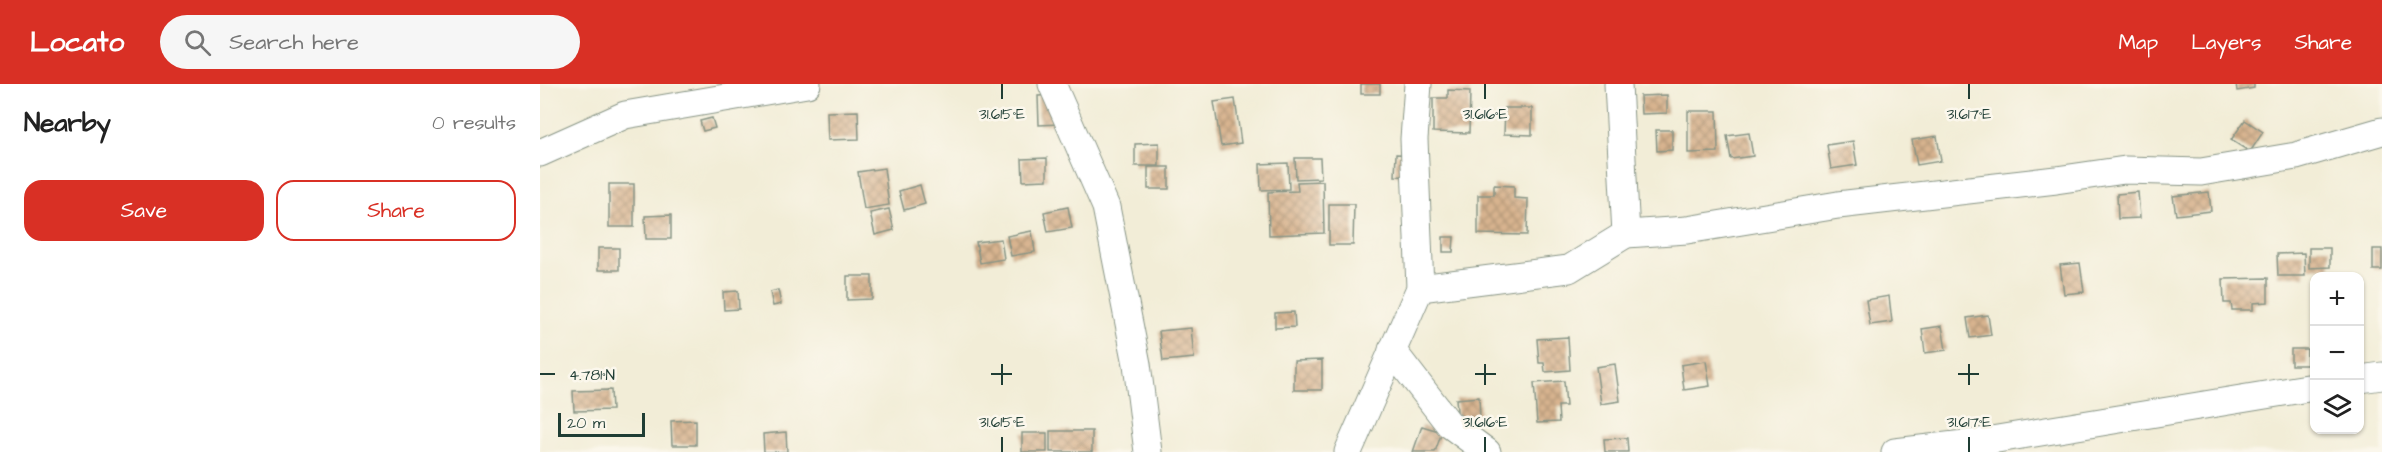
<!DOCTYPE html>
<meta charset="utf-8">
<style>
:root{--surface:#fff;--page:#f6f6f6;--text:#222;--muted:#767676;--line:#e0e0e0;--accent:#d93025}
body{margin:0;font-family:"Architects Daughter",sans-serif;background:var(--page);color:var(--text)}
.controls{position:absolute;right:18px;bottom:18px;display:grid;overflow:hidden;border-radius:12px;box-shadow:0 2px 4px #0004}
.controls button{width:54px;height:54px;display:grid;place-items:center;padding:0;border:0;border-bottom:2px solid var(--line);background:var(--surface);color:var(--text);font:30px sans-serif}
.scale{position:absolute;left:18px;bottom:15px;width:87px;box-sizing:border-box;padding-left:6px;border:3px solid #1f3d34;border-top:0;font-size:16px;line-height:21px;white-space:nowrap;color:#1f3d34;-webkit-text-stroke:4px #fbf7ec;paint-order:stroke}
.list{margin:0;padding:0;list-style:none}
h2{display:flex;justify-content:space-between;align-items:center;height:78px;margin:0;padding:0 24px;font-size:26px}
h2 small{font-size:20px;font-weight:400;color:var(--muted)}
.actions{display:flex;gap:12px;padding:18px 24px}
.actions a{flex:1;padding:14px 0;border:2px solid var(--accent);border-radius:18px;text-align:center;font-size:21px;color:var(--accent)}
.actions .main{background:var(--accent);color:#fff}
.icon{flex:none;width:33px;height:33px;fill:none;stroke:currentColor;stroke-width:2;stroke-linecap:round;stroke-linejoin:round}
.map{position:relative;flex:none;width:1842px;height:368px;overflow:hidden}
header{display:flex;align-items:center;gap:36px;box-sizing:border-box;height:84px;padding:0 30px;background:var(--accent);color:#fff}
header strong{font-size:28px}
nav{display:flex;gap:33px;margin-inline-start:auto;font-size:21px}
.search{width:420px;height:54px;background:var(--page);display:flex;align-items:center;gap:15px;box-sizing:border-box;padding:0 21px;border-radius:33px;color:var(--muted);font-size:22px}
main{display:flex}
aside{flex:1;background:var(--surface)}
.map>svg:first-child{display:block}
.building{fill:url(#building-cross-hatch)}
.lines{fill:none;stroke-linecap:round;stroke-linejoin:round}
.minor-casing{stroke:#889586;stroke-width:29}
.minor{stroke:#fff;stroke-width:27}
.ticks{fill:none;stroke:#1f3d34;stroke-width:2}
.ticks-label{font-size:15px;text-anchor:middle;fill:#1f3d34;stroke:#fbf7ec;stroke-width:5;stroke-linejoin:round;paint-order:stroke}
</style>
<header>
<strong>Locato</strong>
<div class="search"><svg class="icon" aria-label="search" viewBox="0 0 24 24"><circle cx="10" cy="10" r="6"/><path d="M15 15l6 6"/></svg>Search here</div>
<nav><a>Map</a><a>Layers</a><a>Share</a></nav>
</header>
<main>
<aside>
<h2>Nearby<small>0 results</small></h2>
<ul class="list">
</ul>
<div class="actions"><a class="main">Save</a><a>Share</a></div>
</aside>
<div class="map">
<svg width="1842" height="368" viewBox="0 0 1842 368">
<defs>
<pattern id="building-cross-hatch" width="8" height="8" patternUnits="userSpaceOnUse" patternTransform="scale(1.5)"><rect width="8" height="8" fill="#d8b48f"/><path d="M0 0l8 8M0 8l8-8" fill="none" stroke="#af9476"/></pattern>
</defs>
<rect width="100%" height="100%" fill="#fbf7ec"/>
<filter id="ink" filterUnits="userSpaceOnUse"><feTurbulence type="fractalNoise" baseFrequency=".0167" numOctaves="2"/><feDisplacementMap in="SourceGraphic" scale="12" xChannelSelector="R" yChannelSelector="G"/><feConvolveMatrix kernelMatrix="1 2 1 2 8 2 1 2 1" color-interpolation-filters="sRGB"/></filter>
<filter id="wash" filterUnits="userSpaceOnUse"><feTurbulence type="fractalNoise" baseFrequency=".008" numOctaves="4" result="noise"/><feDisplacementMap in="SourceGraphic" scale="24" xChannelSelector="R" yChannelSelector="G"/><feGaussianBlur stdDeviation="1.35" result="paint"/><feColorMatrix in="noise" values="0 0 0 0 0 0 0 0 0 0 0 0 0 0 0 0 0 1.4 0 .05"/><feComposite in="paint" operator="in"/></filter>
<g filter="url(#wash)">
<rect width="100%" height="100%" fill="#f2edd7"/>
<g id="blocks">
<!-- building -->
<g class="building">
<rect x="821" y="0" width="19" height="10"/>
<path d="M1696,0H1714V4L1697,7Z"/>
<path d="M908,6L930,7L929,49L893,48V14H908Z"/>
<path d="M518,11L519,40L499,41L498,12Z"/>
<path d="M1127,11V29L1101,30L1100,12Z"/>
<path d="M695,15L701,59L681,62L674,18Z"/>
<path d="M965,24H992V51L964,50Z"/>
<path d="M318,27L319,55L288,56L287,28Z"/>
<path d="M1148,27H1177L1178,68L1148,69Z"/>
<path d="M172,34L175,44L163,47L160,37Z"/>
<path d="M1705,36L1723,48L1710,68L1691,56Z"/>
<path d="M1116,46H1132V66L1117,67Z"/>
<path d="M1209,49L1213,72L1191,75L1187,52Z"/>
<path d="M1397,52L1401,77L1377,81L1372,56Z"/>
<path d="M1313,57L1317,81L1291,85L1287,61Z"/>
<path d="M619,59V82H595V60Z"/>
<path d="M856,70L879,71L878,93L855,92Z"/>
<path d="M507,74V96L483,97L482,75Z"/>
<path d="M755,74H780L781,94L756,95Z"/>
<path d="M748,79L749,105L721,106L720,80Z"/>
<rect x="608" y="83" width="21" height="22"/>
<path d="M344,84L349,121L324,125L318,88Z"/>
<path d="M783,97L784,149L729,151L728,108L758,107L757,98Z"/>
<rect x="69" y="100" width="25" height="43"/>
<path d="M380,101L385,120L364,126L359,107Z"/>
<path d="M954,101L974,102V114L988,115L987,151L938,150V111H954Z"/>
<path d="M1598,108L1600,134L1578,135L1577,110Z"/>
<path d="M1669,108L1671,127L1636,131L1633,112Z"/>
<path d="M789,120H814L813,161H789Z"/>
<path d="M528,123L532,144L508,148L504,128Z"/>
<path d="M349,125L354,146L335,151L330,129Z"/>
<path d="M131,131V155H106L105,132Z"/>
<path d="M492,147L495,168L471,172L467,152Z"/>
<path d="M903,153H914L913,168H903Z"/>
<path d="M461,155L464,175L440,179L436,158Z"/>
<rect x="58" y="164" width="21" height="22"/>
<path d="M1769,164H1790V183L1769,184Z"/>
<rect x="1833" y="165" width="9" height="21"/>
<path d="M1764,169L1765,192H1738L1737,170Z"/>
<path d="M1540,179L1544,208L1524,210L1520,181Z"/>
<path d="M307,192H332V215L307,216Z"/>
<path d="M1728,194V218L1713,219V226H1692L1691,219H1684L1683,195Z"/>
<path d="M238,206L241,220L233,222L230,208Z"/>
<path d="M198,207L199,225L184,226L183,208Z"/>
<path d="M1349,212L1352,238L1330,241L1326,216Z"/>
<path d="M754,228L755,243L735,244V229Z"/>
<path d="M1448,231L1451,251L1430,254L1427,234Z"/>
<path d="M1402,242L1406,266L1385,269L1382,245Z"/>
<path d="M651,244L654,274L623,277L619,247Z"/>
<path d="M1028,253L1030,286L1005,288L1004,279H999L997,255Z"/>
<rect x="1751" y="265" width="16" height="16"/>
<path d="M782,276V306H754V277Z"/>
<path d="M1166,277L1170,302L1144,306L1141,281Z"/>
<path d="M1075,280L1080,317L1061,320L1056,283Z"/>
<path d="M1024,297L1026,322H1018L1019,338L997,339L994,299Z"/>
<path d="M71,306L72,326L34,327L33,307Z"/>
<path d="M939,313L940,336L918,338L916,315Z"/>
<path d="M156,336V361H132L131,337Z"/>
<path d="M882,342L902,348L895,368H873Z"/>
<rect x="510" y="347" width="42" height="21"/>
<path d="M246,348L247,368H224L223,350Z"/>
<rect x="482" y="349" width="25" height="19"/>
<path d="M1087,354L1088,368H1065L1064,355Z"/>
</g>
</g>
</g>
<g filter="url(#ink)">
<use href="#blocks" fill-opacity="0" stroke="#889586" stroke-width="1.5"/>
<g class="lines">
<defs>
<g id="minor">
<path d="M512,0L566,123L597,280L608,368"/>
<path d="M0,69L85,31L267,0"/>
<path d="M1086,150L1147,146L1298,121L1516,96L1585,86L1661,88L1756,72L1842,47"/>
<path d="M880,204L1029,185L1086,150L1078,0"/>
<path d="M852,266L909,340L947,368"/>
<path d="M1820,295L1842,292"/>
<path d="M808,368L880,204L874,55L878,0"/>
<path d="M1355,368L1433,359L1774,303"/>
</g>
</defs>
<!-- minor casing -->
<use href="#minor" class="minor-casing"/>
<!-- minor -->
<use href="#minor" class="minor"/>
</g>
</g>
<!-- ticks -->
<path class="ticks" d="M462,0V15M945,0V15M1429,0V15M462,280V301M945,280V301M1429,280V301M0,290H15M451,290H472M935,290H956M1418,290H1439M462,353V368M945,353V368M1429,353V368"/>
<g class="ticks-label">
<text x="462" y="35">31.615°E</text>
<text x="945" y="35">31.616°E</text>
<text x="1429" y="35">31.617°E</text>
<text x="52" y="296">4.781°N</text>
<text x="462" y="343">31.615°E</text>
<text x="945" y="343">31.616°E</text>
<text x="1429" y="343">31.617°E</text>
</g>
</svg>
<div class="controls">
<button>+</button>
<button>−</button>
<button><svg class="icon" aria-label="layers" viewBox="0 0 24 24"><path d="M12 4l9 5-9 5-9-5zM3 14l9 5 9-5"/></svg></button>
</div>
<div class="scale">20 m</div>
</div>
</main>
